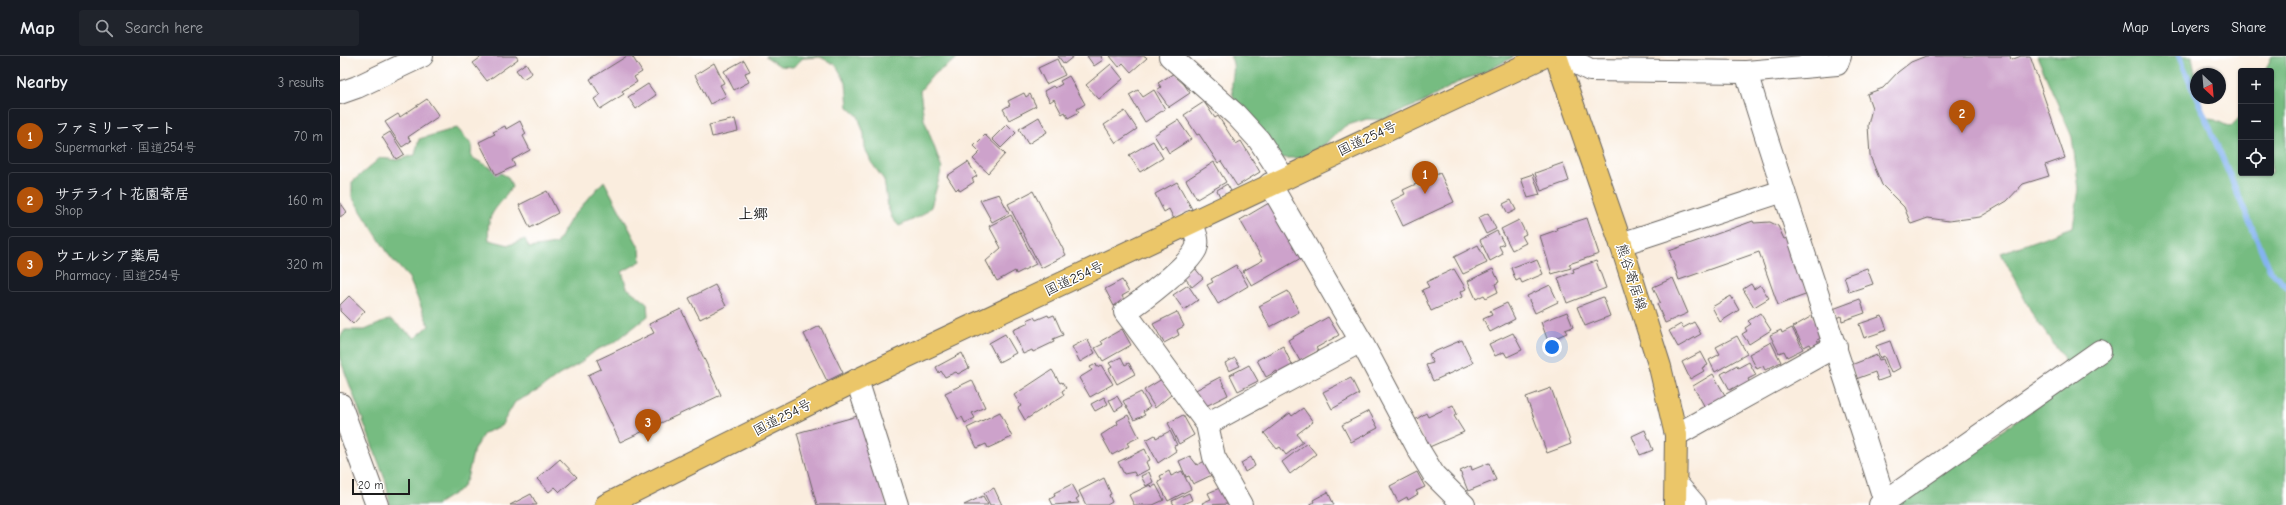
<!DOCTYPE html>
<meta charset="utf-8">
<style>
:root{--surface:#171b24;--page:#20242c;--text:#f1f3f6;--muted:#9ea1a6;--line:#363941;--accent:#b45309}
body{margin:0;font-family:"Comic Neue","Klee One",sans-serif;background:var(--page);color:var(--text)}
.controls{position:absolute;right:12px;top:12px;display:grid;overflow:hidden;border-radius:4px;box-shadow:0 1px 3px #0004}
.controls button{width:36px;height:36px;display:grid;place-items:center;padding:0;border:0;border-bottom:1px solid var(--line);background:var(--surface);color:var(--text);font:20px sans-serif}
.compass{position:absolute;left:1850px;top:12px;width:36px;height:36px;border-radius:50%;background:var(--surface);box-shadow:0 1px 3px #0004;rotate:154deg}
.scale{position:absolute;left:12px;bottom:10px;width:58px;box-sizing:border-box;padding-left:4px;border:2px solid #1c1c1c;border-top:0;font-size:11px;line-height:14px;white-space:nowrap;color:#1c1c1c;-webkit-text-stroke:3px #fff;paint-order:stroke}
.you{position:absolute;left:1212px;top:291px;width:14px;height:14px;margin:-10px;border:3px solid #fff;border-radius:50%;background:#1a73e8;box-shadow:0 0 0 6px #1a73e833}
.badge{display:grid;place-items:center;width:26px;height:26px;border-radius:50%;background:var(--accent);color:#fff;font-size:13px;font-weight:700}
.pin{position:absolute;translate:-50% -33px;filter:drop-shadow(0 1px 2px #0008)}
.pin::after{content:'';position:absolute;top:21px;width:14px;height:12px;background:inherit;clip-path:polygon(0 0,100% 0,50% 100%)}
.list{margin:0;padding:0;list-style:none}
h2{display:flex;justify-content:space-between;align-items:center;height:52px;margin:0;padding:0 16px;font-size:17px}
h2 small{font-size:13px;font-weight:400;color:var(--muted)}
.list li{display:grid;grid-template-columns:26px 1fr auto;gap:12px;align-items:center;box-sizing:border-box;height:56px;margin:0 8px 8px;padding:0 8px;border:1px solid var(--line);border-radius:4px}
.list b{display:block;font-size:15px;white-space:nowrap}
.list p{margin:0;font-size:13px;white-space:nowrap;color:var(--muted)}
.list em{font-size:13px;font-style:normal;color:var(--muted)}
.icon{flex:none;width:22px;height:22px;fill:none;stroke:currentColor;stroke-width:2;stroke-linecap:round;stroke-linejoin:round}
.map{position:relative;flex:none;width:1946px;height:449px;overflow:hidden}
header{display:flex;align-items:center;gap:24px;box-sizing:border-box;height:56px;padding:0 20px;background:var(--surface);border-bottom:1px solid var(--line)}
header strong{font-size:19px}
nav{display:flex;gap:22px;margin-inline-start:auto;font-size:14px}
.search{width:280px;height:36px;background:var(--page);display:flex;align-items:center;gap:10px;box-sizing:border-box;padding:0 14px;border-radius:4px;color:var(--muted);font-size:15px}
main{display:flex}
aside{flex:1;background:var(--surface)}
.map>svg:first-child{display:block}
.forest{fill:#76bc81;stroke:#496c4e}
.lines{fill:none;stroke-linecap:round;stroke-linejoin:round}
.stream{stroke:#84b4f0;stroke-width:6}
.building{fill:#cda2cb}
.minor-casing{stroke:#6a6560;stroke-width:24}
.primary-casing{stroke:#6a6560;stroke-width:24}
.trunk-casing{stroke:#6a6560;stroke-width:24}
.minor{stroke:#fff;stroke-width:22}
.primary{stroke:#ebc669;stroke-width:22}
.trunk{stroke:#ebc669;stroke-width:22}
.labels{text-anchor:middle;stroke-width:3;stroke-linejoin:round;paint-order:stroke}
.street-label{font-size:14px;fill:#1c1c1c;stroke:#fff}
.neighbourhood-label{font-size:15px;font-weight:bold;fill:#1c1c1c;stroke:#fff}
</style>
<header>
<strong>Map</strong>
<div class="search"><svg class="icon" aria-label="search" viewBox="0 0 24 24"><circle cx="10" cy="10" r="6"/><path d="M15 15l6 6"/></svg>Search here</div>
<nav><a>Map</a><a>Layers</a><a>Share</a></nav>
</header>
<main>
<aside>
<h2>Nearby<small>3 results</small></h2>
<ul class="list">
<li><span class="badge">1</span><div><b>ファミリーマート</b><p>Supermarket · 国道254号</p></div><em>70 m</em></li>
<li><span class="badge">2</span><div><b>サテライト花園寄居</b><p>Shop</p></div><em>160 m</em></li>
<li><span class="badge">3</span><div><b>ウエルシア薬局</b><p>Pharmacy · 国道254号</p></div><em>320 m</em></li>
</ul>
</aside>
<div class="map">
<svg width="1946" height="449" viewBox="0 0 1946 449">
<rect width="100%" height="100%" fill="#fff"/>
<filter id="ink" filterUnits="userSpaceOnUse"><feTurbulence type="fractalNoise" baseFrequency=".025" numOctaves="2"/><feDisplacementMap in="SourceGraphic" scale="8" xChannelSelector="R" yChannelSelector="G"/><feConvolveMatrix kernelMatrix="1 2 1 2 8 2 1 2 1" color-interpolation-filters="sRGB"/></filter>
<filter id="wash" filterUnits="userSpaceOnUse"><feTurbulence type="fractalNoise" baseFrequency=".012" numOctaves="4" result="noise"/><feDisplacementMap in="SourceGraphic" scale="16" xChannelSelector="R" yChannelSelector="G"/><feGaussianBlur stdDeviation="0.9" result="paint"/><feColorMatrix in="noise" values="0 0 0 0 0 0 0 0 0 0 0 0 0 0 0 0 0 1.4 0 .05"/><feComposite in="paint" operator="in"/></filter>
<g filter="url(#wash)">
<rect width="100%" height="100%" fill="#faedde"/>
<!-- forest -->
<g class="forest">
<path d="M425,0H621L593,19L580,35L584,63L602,112L591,151L581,160L559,170L552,162L548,151L544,124L531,106L525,92L524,78L518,60L508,51L506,27L496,9L480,1L463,2L453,11L440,10Z"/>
<path d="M890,0H1175L1142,18L1122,24L1082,47L1061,55L1043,64L1027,63L1005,70L984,89L963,102H942C927,85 893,56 892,33C891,21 897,12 890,0Z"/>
<path d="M1697,0H1852L1856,23V42H1859L1862,58L1890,71L1901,60V117H1931V15H1925L1932,0H1946V449H1555L1729,328L1723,301L1694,261L1661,197L1733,171L1739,133L1732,81Z"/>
<path d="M117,72L132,89L131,101L168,121L172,131C158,153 145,156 149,184L169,189L185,183L189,192L216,188L232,161L264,125L300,193L301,205L282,216L287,232L307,247L308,260L275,286L256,294L239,308L219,319L199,334L175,346L161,370L144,377L134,393L127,423L121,433L96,449H50L46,426L0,303V281L5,274H25L50,263L75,282L89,270L69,222L51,202L12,141V126L40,102L57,104L75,99L79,83Z"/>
</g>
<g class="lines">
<!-- stream -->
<path class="stream" d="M1839,0L1930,214L1946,230"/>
</g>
<g id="blocks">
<!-- building -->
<g class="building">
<path d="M139,0H176L178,3L147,25L133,7L140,2Z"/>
<path d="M287,0H292L302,16L294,21L297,26L282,35L284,38L260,53L254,43L260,39L250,23Z"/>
<path d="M718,0H734L724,8Z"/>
<path d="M747,0H763L761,1L763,4L754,10Z"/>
<path d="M770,0H805L807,2L791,16L783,7L779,11Z"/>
<path d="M1586,0H1670L1671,4L1681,0H1690L1725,102L1705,109L1709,120L1683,128L1667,145L1640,161L1609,165L1588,162L1571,168L1564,151L1542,129L1530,100L1528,69L1532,52L1527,38L1543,32L1558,16L1571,6Z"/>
<path d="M717,3L725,19L706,28L698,12Z"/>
<path d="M404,4L410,15L405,17L409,26L394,34L384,15Z"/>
<path d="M186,7L192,17L183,23L176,14Z"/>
<path d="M374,7L384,27L380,29L386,40L370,48L355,19Z"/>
<path d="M771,8L783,23L759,43L746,29Z"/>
<path d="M836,16L850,37L829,51L817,34L821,31L818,27Z"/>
<path d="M729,20L745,48L737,53L739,56L728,62L725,56L722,58L714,43L710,46L704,35L713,30L715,32L722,28L720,25Z"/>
<path d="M308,28L316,39L296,53L288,41Z"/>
<path d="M798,34L803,41L814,34L825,53L805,66L789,39Z"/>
<path d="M684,37L686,41L690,38L696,50L669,64L663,53L670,49L668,45Z"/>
<path d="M87,43L99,60L68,81L71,85L62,91L45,66L58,58L60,61Z"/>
<path d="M864,46L875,62L878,60L896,88L901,85L920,116L897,130L881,105L878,107L859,78L857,79L844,59Z"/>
<path d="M785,55L797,73L776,87L764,69Z"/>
<path d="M699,61L707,76L688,88L679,73Z"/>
<path d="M395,63L398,75L372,81L369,69Z"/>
<path d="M838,64L851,83L829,97L825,90L822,92L814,79Z"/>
<path d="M180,65L186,78L183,80L190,94L172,104L175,110L156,119L139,86L155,78L153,76L165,70L166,73Z"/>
<path d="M667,68L676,77L661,92L652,83Z"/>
<path d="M50,76L64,98L56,103L42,81Z"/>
<path d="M645,79L665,98L648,117L633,103L640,96L634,90Z"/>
<path d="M813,85L823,102L800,116L789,99Z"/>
<path d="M628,106L637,120L632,123L634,126L620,135L618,132L616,134L607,120Z"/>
<path d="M874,106L886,126L857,143L846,124Z"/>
<path d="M1223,107L1229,125L1201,135L1195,117Z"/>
<path d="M1100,117L1114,146L1063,170L1051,145L1065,138L1063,134Z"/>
<path d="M1193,118L1200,139L1188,142L1181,122Z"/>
<path d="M837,126L852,153L834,163L829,153L824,156L815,138Z"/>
<path d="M887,128L891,135L880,141L877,134Z"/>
<path d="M207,135L218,157L190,172L179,149Z"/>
<path d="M693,135L726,199L701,212L668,148Z"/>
<path d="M659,138L669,157L652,166L640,144Z"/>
<path d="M1171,144L1176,154L1168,158L1163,148Z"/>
<path d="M0,146L7,156L0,161Z"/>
<path d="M929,147L961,202L912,230L903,215L923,204L900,164Z"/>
<path d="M1148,157L1156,173L1146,178L1138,162Z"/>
<path d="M671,159L696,208L676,218L675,215L657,225L646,205L661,192L649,170Z"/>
<path d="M1247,162L1259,198L1229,208L1231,212L1212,218L1200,180L1217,174L1216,172Z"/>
<path d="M1179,164L1186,178L1182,180L1186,187L1172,194L1161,173Z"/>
<path d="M1413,165L1414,167L1430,166L1438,170L1444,183L1448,182L1468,238L1438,249L1419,196L1339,224L1329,195Z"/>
<path d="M1157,175L1164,188L1159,190L1163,198L1150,205L1140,184Z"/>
<path d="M1138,189L1147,207L1123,218L1114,201Z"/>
<path d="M1197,204L1203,218L1182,227L1180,223L1176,225L1171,212L1189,205L1190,207Z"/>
<path d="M1256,205L1266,232L1227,247L1218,222L1234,216L1233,213Z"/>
<path d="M896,209L908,230L878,248L867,229L873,226L871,223Z"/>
<path d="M853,210L863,222L852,231L842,218Z"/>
<path d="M1527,212L1533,228L1509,236L1504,220Z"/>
<path d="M1114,213L1126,233L1120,236L1122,241L1091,255L1082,234L1089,231L1086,226Z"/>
<path d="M1153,213L1159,226L1155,228L1158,236L1146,242L1144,239L1136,243L1128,225Z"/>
<path d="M1333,222L1348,257L1325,267L1317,248L1320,246L1313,231Z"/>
<path d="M782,224L789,236L782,240L784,244L774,250L765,233Z"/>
<path d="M1411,228L1414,233L1420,229L1429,242L1414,251L1403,233Z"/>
<path d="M375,229L386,250L360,263L349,242Z"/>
<path d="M848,229L858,244L844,254L833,239Z"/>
<path d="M1210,229L1218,246L1195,257L1187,240Z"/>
<path d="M948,235L959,256L930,271L919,250Z"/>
<path d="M9,240L25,255L13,268L0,255V249Z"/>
<path d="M1391,240L1399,254L1380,266L1372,251Z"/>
<path d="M1263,241L1270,260L1245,270L1237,251Z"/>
<path d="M1520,243L1525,257L1502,265L1501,260L1496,262L1493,253Z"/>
<path d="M1167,247L1175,263L1150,276L1143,263L1152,259L1150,255Z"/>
<path d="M341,253L381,339L280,386L248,319L261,313L257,304L314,277L309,268Z"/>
<path d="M837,256L844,270L837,274L839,279L824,287L813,268Z"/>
<path d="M1227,256L1233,271L1225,274L1227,277L1208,285L1201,266Z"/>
<path d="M1420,257L1431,274L1409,288L1402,278L1407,275L1405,272L1411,268L1408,265Z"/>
<path d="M708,259L709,261L714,259L723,279L713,283L714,286L693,296L692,294L683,298L673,274L689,267L687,264L694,261L696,264Z"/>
<path d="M1472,260L1475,266L1478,264L1487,279L1477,284L1479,287L1472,291L1470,288L1464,291L1453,271Z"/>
<path d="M1542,260L1547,274L1524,282L1519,268Z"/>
<path d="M988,261L999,279L976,292L978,295L960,305L948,284Z"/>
<path d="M1354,266L1361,278L1338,291L1329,275L1341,268L1343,272Z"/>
<path d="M480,270L503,317L487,325L464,278Z"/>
<path d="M1452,272L1463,293L1447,301L1444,295L1439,297L1430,279L1441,274L1442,277Z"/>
<path d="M782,273L791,289L763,305L755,292L763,288L761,285Z"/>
<path d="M1173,277L1182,294L1167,301L1164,296L1155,300L1149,288Z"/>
<path d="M665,278L676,297L659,306L649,287Z"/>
<path d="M1397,280L1407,298L1375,316L1369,304L1380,298L1376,291Z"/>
<path d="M747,283L755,297L740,306L732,291Z"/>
<path d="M1122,284L1133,307L1093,325L1086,309L1093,307L1089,298Z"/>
<path d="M1550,285L1560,312L1551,317L1544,300L1540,302L1536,290Z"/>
<path d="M1431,286L1441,306L1425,314L1423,310L1417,313L1409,298Z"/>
<path d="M943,290L953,311L939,318L937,315L926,321L917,304Z"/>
<path d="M1361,296L1368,309L1362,312L1364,315L1350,323L1342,306Z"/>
<path d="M622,297L629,312L618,318L616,316L605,321L601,315L599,317L596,311Z"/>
<path d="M1537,299L1539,304L1543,303L1549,321L1538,325L1535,316L1516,323L1511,309Z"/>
<path d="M781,301L785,309L789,307L795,318L777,328L769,313L772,311L769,307Z"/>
<path d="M895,302L900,310L889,315L885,307Z"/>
<path d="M1409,306L1416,319L1408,323L1410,327L1399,333L1397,330L1390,334L1381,318L1397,309L1398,312Z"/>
<path d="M756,308L757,311L761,309L773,328L750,341L739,322L752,314L750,311Z"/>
<path d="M909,309L918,325L898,335L890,319Z"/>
<path d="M712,314L720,327L722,326L726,332L722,335L724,339L685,364L678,352L681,350L674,339Z"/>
<path d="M1373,318L1386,341L1366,353L1353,330Z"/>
<path d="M880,321L888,339L862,352L854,335Z"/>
<path d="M1011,322L1019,338L992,353L983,336Z"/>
<path d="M822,323L831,339L815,352L804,334Z"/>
<path d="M632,324L645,351L632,357L635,362L625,367L622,361L618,363L605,337Z"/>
<path d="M1211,332L1231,388L1207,397L1186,341Z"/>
<path d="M801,336L810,351L803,356L805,359L794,364L783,345Z"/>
<path d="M777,340L783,350L775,355L769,344Z"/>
<path d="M764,341L768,348L755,355L751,348Z"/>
<path d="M1113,349L1117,358L1114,360L1124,376L1087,392L1075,364L1086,357L1088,361Z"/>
<path d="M963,352L973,366L957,378L963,386L946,399L940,391L937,393L924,377L950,357L952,360Z"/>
<path d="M1029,355L1038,372L1011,386L1002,369Z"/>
<path d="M660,356L672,381L648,392L646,388L637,392L627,372Z"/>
<path d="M521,359L547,449H477L457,377Z"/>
<path d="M788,359L799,381L787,387L789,390L772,399L761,379L778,368L777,365Z"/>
<path d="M843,359L854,379L839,388L828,367Z"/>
<path d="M1305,374L1313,394L1300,399L1292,380Z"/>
<path d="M830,375L837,389L834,390L836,395L818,407L806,384L815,379L816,382Z"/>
<path d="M967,387L976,398L950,418L942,406Z"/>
<path d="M805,393L810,404L806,406L809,413L796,420L794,416L784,418L778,406Z"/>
<path d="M850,400L857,409L867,404L874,418L853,428L849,420L846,421L839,405Z"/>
<path d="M911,401L915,410L905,416L901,407Z"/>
<path d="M220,403L237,421L220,436L215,431L209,436L197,423Z"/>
<path d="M1149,407L1156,424L1128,435L1120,415L1131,410L1132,414Z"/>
<path d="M829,415L831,420L842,415L851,433L828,445L818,426L822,424L820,420Z"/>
<path d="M809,416L813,426L806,430L801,420Z"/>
<path d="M1077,416L1085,431L1076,435L1078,438L1068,444L1067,441L1058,446L1050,430Z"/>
<path d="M764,422L771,438L769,439L772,446L767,449H746L739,435Z"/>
<path d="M732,428L739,441L736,443L739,447L713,449L710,443L715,440L714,437Z"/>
<path d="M810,429L812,431L816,429L824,444L813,449H794L789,439Z"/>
<path d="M882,431L890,448L863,449L862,447L871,443L868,437Z"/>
<path d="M654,432L662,449H650L644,437Z"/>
<path d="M988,436L994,449H969L974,446L973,444Z"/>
<path d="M849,437L852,444L841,449H834L832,445Z"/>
<path d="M191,438L197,449H170Z"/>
<path d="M643,440L648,449H624Z"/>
</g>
</g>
</g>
<g filter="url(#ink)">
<use href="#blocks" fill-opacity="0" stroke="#6a6560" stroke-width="1"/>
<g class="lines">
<defs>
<g id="minor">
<path d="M830,0L896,59L919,84L943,121"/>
<path d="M1224,0L1250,14L1406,16L1497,8L1500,0"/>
<path d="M1406,16C1450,160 1500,302 1545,446"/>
<path d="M0,37L17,31L82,0"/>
<path d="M930,128L1021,285L1080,396L1094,419L1124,449"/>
<path d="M851,166C854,174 860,184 856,193C848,210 802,245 785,256L867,368L874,401L901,449"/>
<path d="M1281,188L1443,135"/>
<path d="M517,324L557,449"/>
<path d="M0,348L37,449"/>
<path d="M867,368L1021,285"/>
<path d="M1336,379L1496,290"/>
<path d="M1336,427L1355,449"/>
<path d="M1540,449L1760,295"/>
</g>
<path id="primary" d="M1216,0L1281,188L1320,311L1336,379L1335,449"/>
<path id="trunk" d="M266,449L517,324L1205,0"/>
</defs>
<!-- minor casing -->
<use href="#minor" class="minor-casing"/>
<!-- primary casing -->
<use href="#primary" class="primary-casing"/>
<!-- trunk casing -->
<use href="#trunk" class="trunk-casing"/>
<!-- minor -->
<use href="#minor" class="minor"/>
<!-- primary -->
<use href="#primary" class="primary"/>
<!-- trunk -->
<use href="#trunk" class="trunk"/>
</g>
</g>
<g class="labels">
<!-- street labels -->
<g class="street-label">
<text transform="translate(1027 82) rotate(-25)" y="5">国道254号</text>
<text transform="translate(1292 221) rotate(72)" y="5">熊谷寄居線</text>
<text transform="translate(734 222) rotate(-25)" y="5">国道254号</text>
<text transform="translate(442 361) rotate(-27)" y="5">国道254号</text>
</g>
<!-- neighbourhood labels -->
<g class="neighbourhood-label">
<text x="413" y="163">上郷</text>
</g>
</g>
</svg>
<div class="controls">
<button>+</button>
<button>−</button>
<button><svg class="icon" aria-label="locate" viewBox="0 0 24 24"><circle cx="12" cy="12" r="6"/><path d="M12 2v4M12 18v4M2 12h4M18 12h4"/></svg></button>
</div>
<svg class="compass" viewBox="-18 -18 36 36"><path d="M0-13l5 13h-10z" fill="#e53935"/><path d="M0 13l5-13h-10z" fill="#9ea1a6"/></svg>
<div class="scale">20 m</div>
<div class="you"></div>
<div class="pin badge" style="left:1085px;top:138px">1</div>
<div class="pin badge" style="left:1622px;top:77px">2</div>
<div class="pin badge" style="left:308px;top:386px">3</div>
</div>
</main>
